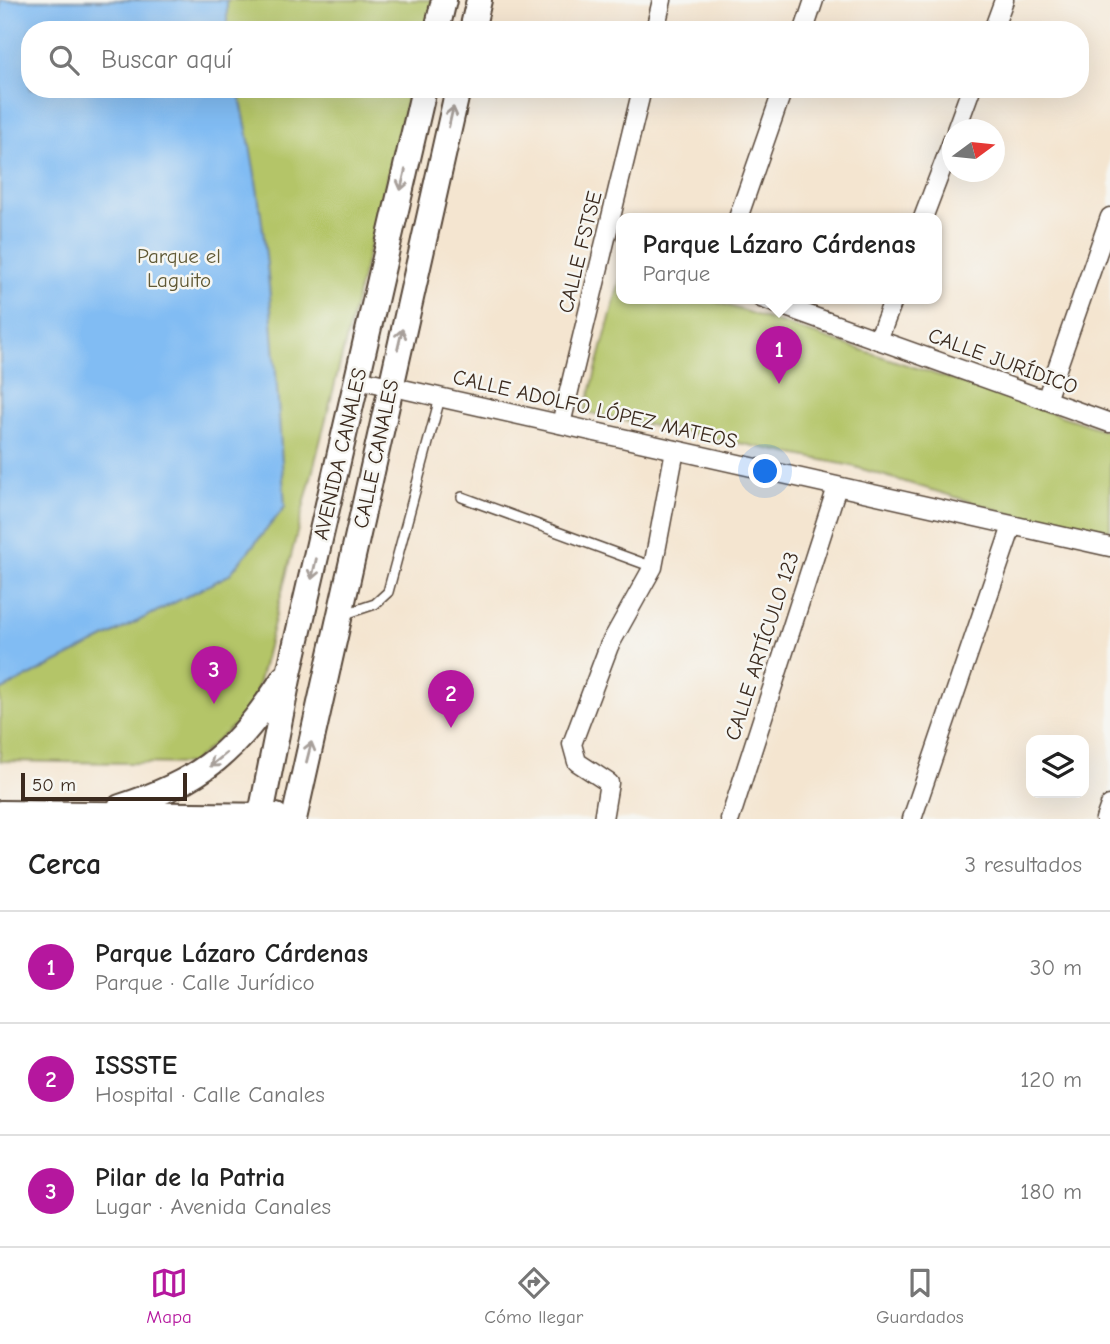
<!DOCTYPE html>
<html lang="es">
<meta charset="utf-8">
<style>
:root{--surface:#fff;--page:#f2f2f2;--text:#222;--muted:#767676;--line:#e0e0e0;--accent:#b5179e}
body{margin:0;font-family:"Comic Neue",sans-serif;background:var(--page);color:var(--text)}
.controls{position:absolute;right:21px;bottom:21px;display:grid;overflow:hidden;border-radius:14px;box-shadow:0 7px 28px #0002}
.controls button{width:63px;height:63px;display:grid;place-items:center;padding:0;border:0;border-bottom:2px solid var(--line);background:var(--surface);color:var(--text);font:35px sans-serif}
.compass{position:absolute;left:942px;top:119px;width:63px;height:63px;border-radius:50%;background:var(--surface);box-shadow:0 7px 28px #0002;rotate:75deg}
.scale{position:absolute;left:21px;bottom:18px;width:166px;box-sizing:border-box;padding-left:7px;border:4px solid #3b2a1e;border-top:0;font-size:19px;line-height:24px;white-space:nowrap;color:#3b2a1e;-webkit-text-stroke:5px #f6f6f2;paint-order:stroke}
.you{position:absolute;left:766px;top:472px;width:24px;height:24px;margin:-18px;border:5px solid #fff;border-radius:50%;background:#1a73e8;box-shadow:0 0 0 10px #1a73e833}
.badge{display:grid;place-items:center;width:46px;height:46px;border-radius:50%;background:var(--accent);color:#fff;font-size:23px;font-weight:700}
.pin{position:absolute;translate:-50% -58px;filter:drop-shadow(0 2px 4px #0008)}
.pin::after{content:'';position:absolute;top:37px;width:24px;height:21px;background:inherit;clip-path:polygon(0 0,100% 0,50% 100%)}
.popup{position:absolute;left:616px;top:213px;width:326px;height:91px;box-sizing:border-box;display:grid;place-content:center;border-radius:14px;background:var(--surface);filter:drop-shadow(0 2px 5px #0005);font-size:23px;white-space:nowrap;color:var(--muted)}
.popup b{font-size:26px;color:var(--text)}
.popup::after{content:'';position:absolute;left:50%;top:100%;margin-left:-14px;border:14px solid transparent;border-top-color:var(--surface)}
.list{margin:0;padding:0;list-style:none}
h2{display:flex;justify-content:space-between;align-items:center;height:91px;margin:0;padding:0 28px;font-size:30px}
h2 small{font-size:23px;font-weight:400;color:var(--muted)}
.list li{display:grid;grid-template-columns:46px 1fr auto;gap:21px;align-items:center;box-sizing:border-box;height:112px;padding:0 28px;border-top:2px solid var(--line)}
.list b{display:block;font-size:26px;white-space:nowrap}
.list p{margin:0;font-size:23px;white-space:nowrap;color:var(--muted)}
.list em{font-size:23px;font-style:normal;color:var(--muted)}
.icon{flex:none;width:38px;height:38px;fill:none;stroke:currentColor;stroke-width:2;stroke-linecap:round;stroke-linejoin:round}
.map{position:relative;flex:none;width:1110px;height:819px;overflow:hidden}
.search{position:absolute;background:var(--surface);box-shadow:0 7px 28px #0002;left:21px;right:21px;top:21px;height:77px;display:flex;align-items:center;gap:18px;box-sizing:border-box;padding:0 24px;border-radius:28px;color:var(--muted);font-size:26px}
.sheet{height:427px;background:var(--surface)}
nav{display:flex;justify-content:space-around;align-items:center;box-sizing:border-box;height:98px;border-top:2px solid var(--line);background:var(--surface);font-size:19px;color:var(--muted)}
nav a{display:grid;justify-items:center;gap:4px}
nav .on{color:var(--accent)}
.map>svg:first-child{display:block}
.green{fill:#b4c567;stroke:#787842;stroke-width:2}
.water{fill:#81bcf3;stroke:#5e7388;stroke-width:2}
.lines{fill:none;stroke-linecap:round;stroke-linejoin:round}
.lane-casing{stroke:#574639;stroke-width:12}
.street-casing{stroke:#574639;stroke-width:21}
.secondary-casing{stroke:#574639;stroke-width:28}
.lane{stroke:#fff;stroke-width:9}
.street{stroke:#fff;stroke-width:18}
.secondary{stroke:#fff;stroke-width:24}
.oneway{stroke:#a79f9a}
.labels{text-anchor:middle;stroke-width:5;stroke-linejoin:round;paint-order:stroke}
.street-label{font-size:21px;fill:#3b2a1e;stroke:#f6f6f2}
.park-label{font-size:21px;fill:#5f5834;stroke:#f6f6f2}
</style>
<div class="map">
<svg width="1110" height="819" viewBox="0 0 1110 819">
<rect width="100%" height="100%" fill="#f6f6f2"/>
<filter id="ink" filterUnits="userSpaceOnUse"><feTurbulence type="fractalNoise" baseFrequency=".0143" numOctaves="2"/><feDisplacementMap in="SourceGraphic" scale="14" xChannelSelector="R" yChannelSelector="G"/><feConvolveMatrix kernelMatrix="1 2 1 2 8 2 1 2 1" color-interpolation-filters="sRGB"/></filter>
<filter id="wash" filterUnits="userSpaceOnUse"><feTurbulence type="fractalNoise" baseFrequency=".00686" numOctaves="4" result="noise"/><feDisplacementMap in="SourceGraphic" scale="28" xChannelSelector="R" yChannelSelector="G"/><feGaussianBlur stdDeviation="1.57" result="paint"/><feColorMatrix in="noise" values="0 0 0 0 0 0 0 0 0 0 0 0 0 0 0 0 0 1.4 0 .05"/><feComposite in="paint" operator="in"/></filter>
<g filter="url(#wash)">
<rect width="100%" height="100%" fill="#f4e5d0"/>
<!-- green -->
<g class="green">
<path d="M0,0H433L426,30H30V89H410L252,709L191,764L0,761Z"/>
<path d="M621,276L622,298H705L1110,432V530L1028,519L852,466L585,412Z"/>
</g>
<!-- water -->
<path class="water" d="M0,0H227V30H30V89H238C271,226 275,367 285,507L229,575L0,691Z"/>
</g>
<g filter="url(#ink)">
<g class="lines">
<defs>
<g id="lane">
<path d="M462,497L653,567"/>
<path d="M345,614L375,604L388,592L440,398"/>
</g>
<g id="street">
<path d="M655,30L662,0"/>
<path d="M804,30L814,0"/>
<path d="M993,30L1004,0"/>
<path d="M956,130L971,89"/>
<path d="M738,218L783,89"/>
<path d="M923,218L953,139"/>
<path d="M761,298L1110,423"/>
<path d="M878,340L894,298"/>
<path d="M358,379L1110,547"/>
<path d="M1046,400L1110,217"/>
<path d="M561,424L642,89"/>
<path d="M603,819L609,783L577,762L572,744L609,646L653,567L675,450"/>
<path d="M730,819L837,487"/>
<path d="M912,819L1012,526"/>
<path d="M1105,819L1110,805"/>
</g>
<g id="secondary">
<path d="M437,30L444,0"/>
<path d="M472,30L479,0"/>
<path d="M120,807C205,780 236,751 284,678"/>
<path d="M0,813L276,816"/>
<path d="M260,819L290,669L424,89"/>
<path d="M294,819L458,89"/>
</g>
</defs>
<!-- lane casing -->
<use href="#lane" class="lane-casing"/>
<!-- street casing -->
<use href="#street" class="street-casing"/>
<!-- secondary casing -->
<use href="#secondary" class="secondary-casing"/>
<!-- lane -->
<use href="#lane" class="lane"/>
<!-- street -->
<use href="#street" class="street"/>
<!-- secondary -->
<use href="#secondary" class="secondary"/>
</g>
<!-- one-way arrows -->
<defs><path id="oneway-shaft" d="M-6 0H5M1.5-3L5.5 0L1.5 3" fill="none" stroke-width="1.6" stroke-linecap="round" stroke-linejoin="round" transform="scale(1.75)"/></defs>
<g class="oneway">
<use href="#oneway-shaft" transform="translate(451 117) rotate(-77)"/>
<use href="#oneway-shaft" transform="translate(403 180) rotate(103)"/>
<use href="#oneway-shaft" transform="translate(400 339) rotate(-77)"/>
<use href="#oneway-shaft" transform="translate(314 569) rotate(103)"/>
<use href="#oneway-shaft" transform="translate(309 752) rotate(-76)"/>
<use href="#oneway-shaft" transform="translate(218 760) rotate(141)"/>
</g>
</g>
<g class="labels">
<!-- street labels -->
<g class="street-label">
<text transform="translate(580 252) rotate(-76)" y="7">CALLE FSTSE</text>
<text transform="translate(1003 361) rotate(20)" y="7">CALLE JURÍDICO</text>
<text transform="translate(595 409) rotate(13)" y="7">CALLE ADOLFO LÓPEZ MATEOS</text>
<text transform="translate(340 454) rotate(-77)" y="7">AVENIDA CANALES</text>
<text transform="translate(376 454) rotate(-78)" y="7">CALLE CANALES</text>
<text transform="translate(762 646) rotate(-72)" y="7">CALLE ARTÍCULO 123</text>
</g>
<!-- park labels -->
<g class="park-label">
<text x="179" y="263">Parque el<tspan x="179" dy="24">Laguito</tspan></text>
</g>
</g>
</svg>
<div class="controls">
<button><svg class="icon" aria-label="layers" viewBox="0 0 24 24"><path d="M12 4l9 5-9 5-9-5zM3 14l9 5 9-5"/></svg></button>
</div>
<svg class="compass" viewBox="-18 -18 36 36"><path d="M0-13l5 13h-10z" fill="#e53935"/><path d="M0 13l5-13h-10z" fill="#767676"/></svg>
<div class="scale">50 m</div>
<div class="you"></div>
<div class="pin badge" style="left:779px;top:384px">1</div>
<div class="popup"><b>Parque Lázaro Cárdenas</b>Parque</div>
<div class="pin badge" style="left:451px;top:728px">2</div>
<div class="pin badge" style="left:214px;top:704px">3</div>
<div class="search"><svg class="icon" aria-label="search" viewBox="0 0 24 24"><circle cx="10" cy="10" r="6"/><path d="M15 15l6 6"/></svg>Buscar aquí</div>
</div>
<section class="sheet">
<h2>Cerca<small>3 resultados</small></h2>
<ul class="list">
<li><span class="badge">1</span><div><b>Parque Lázaro Cárdenas</b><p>Parque · Calle Jurídico</p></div><em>30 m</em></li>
<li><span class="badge">2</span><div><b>ISSSTE</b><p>Hospital · Calle Canales</p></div><em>120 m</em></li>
<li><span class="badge">3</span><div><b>Pilar de la Patria</b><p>Lugar · Avenida Canales</p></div><em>180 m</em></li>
</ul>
</section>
<nav>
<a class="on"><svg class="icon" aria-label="map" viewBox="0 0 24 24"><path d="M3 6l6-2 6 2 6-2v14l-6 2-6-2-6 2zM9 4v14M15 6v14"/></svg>Mapa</a>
<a><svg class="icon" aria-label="directions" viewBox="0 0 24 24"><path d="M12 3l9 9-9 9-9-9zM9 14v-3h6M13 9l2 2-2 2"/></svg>Cómo llegar</a>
<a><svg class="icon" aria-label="saved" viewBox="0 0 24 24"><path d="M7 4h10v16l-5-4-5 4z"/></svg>Guardados</a>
</nav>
